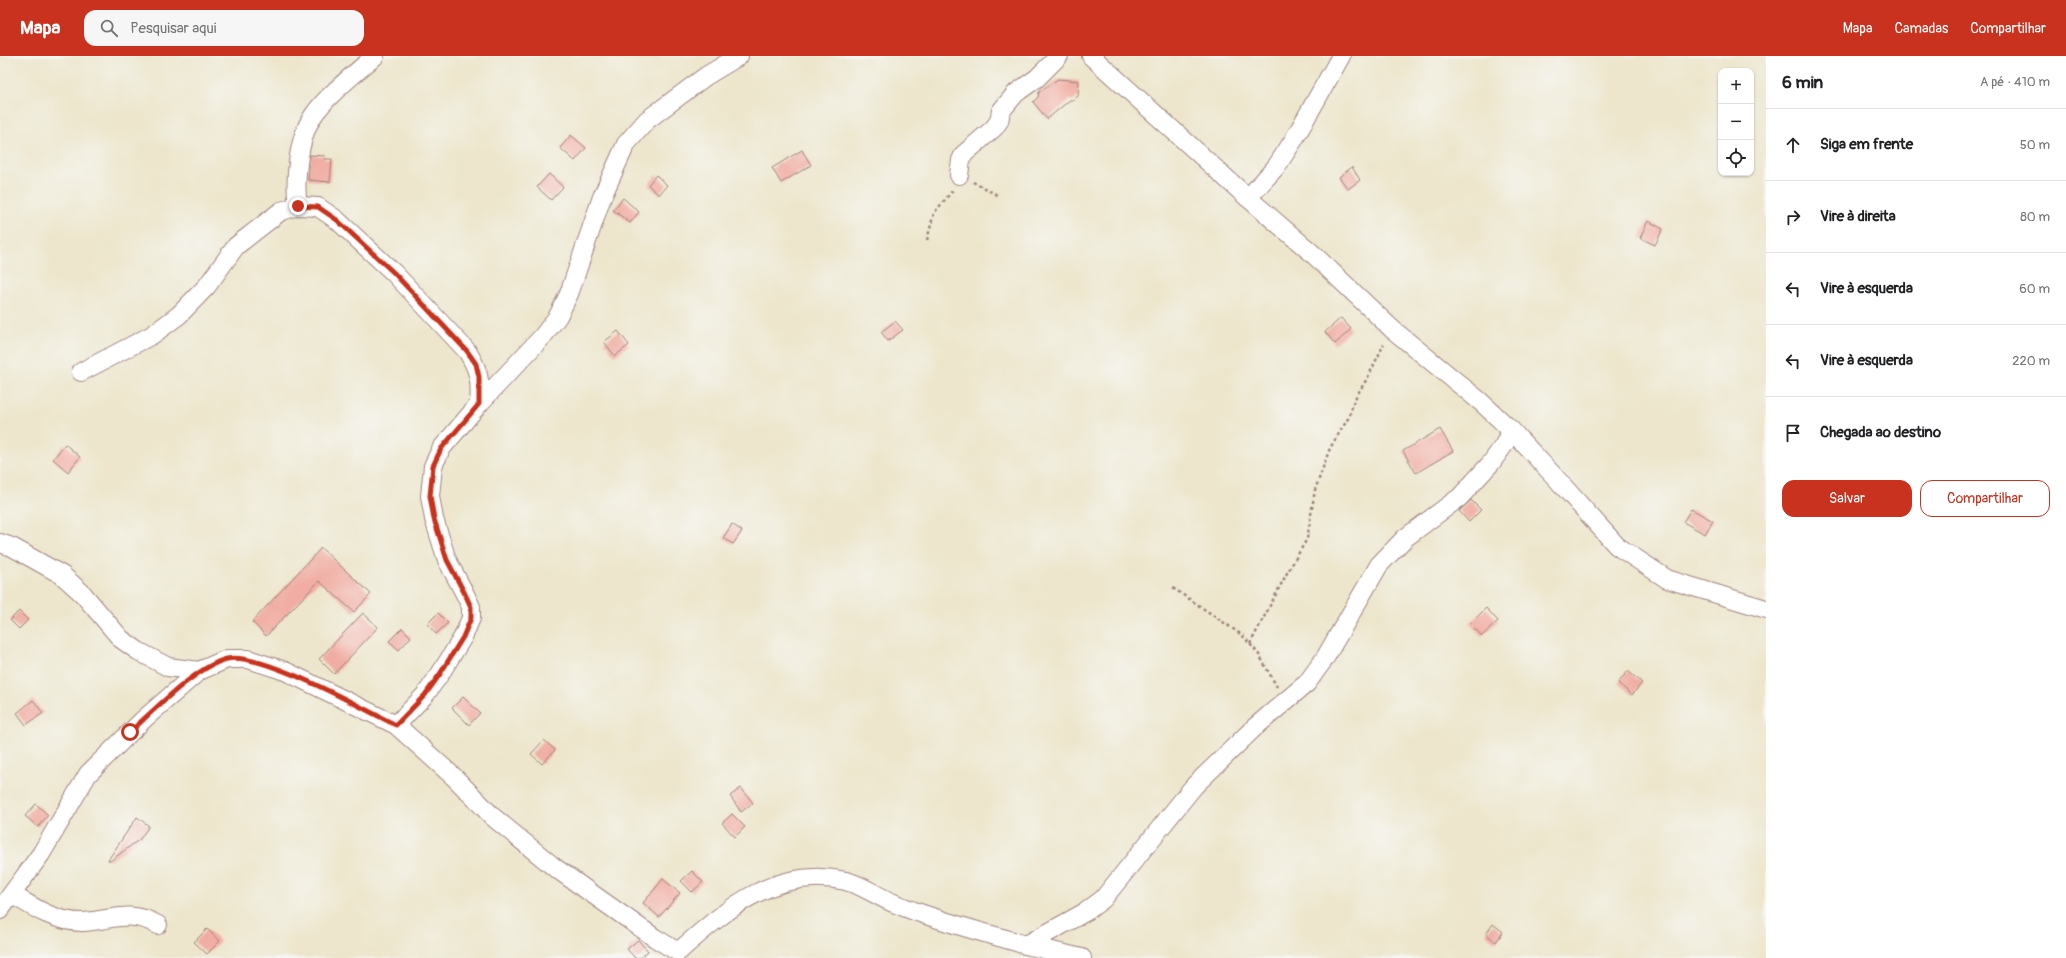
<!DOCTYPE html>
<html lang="pt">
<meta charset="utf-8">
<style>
:root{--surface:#fff;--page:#f6f6f6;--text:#202124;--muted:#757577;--line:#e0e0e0;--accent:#c8321e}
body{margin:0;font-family:Pangolin,sans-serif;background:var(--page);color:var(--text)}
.controls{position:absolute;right:12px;top:12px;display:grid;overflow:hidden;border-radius:8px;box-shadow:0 1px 3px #0004}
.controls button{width:36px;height:36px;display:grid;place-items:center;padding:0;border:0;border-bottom:1px solid var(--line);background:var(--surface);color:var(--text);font:20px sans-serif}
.stop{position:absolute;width:12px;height:12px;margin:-9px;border:3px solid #c8321e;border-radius:50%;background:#fff}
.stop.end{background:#c8321e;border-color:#fff;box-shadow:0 1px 4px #0008}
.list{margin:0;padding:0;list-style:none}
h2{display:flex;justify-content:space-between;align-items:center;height:52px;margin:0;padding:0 16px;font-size:17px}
h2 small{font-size:13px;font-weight:400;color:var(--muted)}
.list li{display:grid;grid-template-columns:26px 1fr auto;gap:12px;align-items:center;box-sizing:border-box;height:72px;padding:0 16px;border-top:1px solid var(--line)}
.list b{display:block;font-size:15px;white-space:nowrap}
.list em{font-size:13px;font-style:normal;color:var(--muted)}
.actions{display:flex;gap:8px;padding:12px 16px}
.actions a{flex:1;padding:9px 0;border:1px solid var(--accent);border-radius:12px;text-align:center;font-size:14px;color:var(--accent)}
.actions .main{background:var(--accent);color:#fff}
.icon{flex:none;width:22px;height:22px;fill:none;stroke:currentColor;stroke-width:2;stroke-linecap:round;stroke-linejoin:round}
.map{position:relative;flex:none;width:1766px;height:902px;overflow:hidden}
header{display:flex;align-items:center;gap:24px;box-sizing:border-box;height:56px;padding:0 20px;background:var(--accent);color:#fff}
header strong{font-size:19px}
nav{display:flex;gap:22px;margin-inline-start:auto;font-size:14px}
.search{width:280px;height:36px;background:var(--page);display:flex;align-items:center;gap:10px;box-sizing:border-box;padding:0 14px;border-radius:12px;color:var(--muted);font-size:15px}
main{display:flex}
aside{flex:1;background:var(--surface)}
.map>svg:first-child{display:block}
.building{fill:#f1ada3}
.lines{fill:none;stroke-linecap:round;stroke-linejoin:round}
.minor-casing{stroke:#9c827c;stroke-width:20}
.path{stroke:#9c827c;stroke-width:2.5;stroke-dasharray:3 3;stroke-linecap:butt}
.minor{stroke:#fff;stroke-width:18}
.route{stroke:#c8321e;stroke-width:5}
</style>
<header>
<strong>Mapa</strong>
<div class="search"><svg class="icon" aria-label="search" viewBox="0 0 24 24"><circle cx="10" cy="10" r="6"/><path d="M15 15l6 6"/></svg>Pesquisar aqui</div>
<nav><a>Mapa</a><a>Camadas</a><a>Compartilhar</a></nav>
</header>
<main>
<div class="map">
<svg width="1766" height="902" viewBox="0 0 1766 902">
<rect width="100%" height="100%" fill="#f6f6f2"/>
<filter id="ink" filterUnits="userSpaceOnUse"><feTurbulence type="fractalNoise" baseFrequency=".025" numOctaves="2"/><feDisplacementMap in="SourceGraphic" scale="8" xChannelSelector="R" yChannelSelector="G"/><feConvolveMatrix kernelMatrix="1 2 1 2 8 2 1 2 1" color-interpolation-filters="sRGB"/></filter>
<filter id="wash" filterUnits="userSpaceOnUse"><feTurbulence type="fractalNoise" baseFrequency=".012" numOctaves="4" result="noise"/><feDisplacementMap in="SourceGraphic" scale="16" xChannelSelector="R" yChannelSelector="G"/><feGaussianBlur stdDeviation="0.9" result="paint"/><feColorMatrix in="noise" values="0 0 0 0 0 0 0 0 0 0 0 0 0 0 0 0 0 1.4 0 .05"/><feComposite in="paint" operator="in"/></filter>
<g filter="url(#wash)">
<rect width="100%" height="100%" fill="#ede6cc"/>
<g id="blocks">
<!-- building -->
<g class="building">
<path d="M1058,23L1079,25L1078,40L1074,44H1070L1047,63L1033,46L1038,41L1039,36Z"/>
<path d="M571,79L586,92L575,105L560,92Z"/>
<path d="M802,94L811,109L781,127L772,112Z"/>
<path d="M310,99L325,100L324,103H332L330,126L308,124Z"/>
<path d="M1352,111L1360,124L1348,133L1339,121Z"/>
<path d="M549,118L563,131L551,144L537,131Z"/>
<path d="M656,119L667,129L659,139L648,129Z"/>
<path d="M623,142L639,156L630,167L613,154Z"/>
<path d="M1648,165L1663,173L1655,189L1640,182Z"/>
<path d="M1341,262L1351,273L1335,288L1325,276Z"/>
<path d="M895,265L903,274L888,285L881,276Z"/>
<path d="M618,275L629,289L615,300L604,286Z"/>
<path d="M1440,373L1453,395L1416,417L1403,395Z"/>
<path d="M65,388L80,401L68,416L53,403Z"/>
<path d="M1471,444L1481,454L1469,466L1459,455Z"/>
<path d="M1691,453L1713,465L1705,478L1683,466Z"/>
<path d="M732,468L742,475L733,488L723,482Z"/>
<path d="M321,492L371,538L354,556L319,525L266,580L252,566Z"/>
<path d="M1486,552L1498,565L1482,580L1470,568Z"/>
<path d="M19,555L28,564L19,573L10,564Z"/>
<path d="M363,557L378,571L334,618L319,603Z"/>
<path d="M438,557L448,567L436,578L427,568Z"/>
<path d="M402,572L411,581L399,594L389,585Z"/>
<path d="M1628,615L1642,627L1632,639L1618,627Z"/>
<path d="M463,641L480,657L469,669L452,652Z"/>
<path d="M33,644L43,657L26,669L17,657Z"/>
<path d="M544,684L555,694L542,708L531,698Z"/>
<path d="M741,732L753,747L741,756L730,740Z"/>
<path d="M36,748L48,759L38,771L25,760Z"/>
<path d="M732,758L745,771L735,781L722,767Z"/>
<path d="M137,761L149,770L140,783L110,805L108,804Z"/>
<path d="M692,815L703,826L692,836L681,825Z"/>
<path d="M663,823L680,837L659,861L643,847Z"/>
<path d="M1493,868L1503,876L1496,886L1486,878Z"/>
<path d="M207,873L220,885L207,898L194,886Z"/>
<path d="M638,884L648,895L640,902H635L627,893Z"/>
</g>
</g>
</g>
<g filter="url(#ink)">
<use href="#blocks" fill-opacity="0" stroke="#9c827c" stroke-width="1"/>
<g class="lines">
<defs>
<g id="minor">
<path d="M1091,0L1248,142L1313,198L1392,273L1481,346L1511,374L1555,421L1617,490L1667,523L1766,553"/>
<path d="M959,119L961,104L964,98L994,72L999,65L1001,55L1016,37L1037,22L1059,0"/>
<path d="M1248,142L1276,111L1293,85L1341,0"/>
<path d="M298,150C294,125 298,82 313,60C326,40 357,16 375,0"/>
<path d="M81,316L152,279L179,259L207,230L236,190L281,155L298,150L318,151L337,164L394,217L467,295C479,314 481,325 479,348"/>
<path d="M0,487L12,491L62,519L83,538L121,583L138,595L168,611L199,615"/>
<path d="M396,669L425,639L440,618L463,581L471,562V551L465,538L447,504L434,463L430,440L433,410L441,393L479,348L543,280L558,260L569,238L602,141L626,88L647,64L706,20L739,0"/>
<path d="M13,839C34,852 58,867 84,866C114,864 129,853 158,869"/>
<path d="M0,854L41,798L88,718L144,663L199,615L227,603H248L285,615L396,669L455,722L493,761L554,811L655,882L678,896C727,853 776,809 846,825C865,830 879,842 896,848C937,865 983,876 1026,889L1087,855L1103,843L1194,730L1255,671L1307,627L1325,602L1379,509L1405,482L1460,441L1491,407L1504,389L1511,374"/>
<path d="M1026,889L1082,902"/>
</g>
</defs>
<!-- minor casing -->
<use href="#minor" class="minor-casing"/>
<!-- path -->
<g class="path">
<path d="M973,126L999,140"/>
<path d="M927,184L934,157L953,134"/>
<path d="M1173,532L1242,579L1258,597L1277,631"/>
<path d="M1250,588L1287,517L1307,483L1315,434L1330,392L1349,361L1354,344L1368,321L1384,288"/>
</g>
<!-- minor -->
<use href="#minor" class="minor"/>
</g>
</g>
<g class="lines" filter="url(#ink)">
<!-- route -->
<path class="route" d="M130,676C153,655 197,610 227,603C261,595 361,652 396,669L425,639L440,618L463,581L471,562V551L465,538L447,504L434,463L430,440L433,410L441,393L479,348V321L476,308L467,295L394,217L337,164L318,151L298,150"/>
</g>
</svg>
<div class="controls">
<button>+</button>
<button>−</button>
<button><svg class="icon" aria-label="locate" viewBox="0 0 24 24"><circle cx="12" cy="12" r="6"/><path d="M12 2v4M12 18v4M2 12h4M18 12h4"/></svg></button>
</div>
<div class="stop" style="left:130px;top:676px"></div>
<div class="stop end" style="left:298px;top:150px"></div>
</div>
<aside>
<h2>6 min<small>A pé · 410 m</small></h2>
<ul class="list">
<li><svg class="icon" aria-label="ahead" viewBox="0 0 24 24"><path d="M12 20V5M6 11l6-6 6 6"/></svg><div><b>Siga em frente</b></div><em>50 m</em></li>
<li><svg class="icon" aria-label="right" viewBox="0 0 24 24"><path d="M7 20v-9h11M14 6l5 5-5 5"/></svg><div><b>Vire à direita</b></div><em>80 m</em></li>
<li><svg class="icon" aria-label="left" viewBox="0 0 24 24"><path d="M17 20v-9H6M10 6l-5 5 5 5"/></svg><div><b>Vire à esquerda</b></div><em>60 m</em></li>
<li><svg class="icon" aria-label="left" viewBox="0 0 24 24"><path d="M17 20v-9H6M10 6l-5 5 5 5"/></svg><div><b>Vire à esquerda</b></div><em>220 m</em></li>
<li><svg class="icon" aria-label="arrive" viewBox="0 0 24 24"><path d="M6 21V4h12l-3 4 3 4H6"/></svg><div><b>Chegada ao destino</b></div></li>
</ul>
<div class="actions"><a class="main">Salvar</a><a>Compartilhar</a></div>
</aside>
</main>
